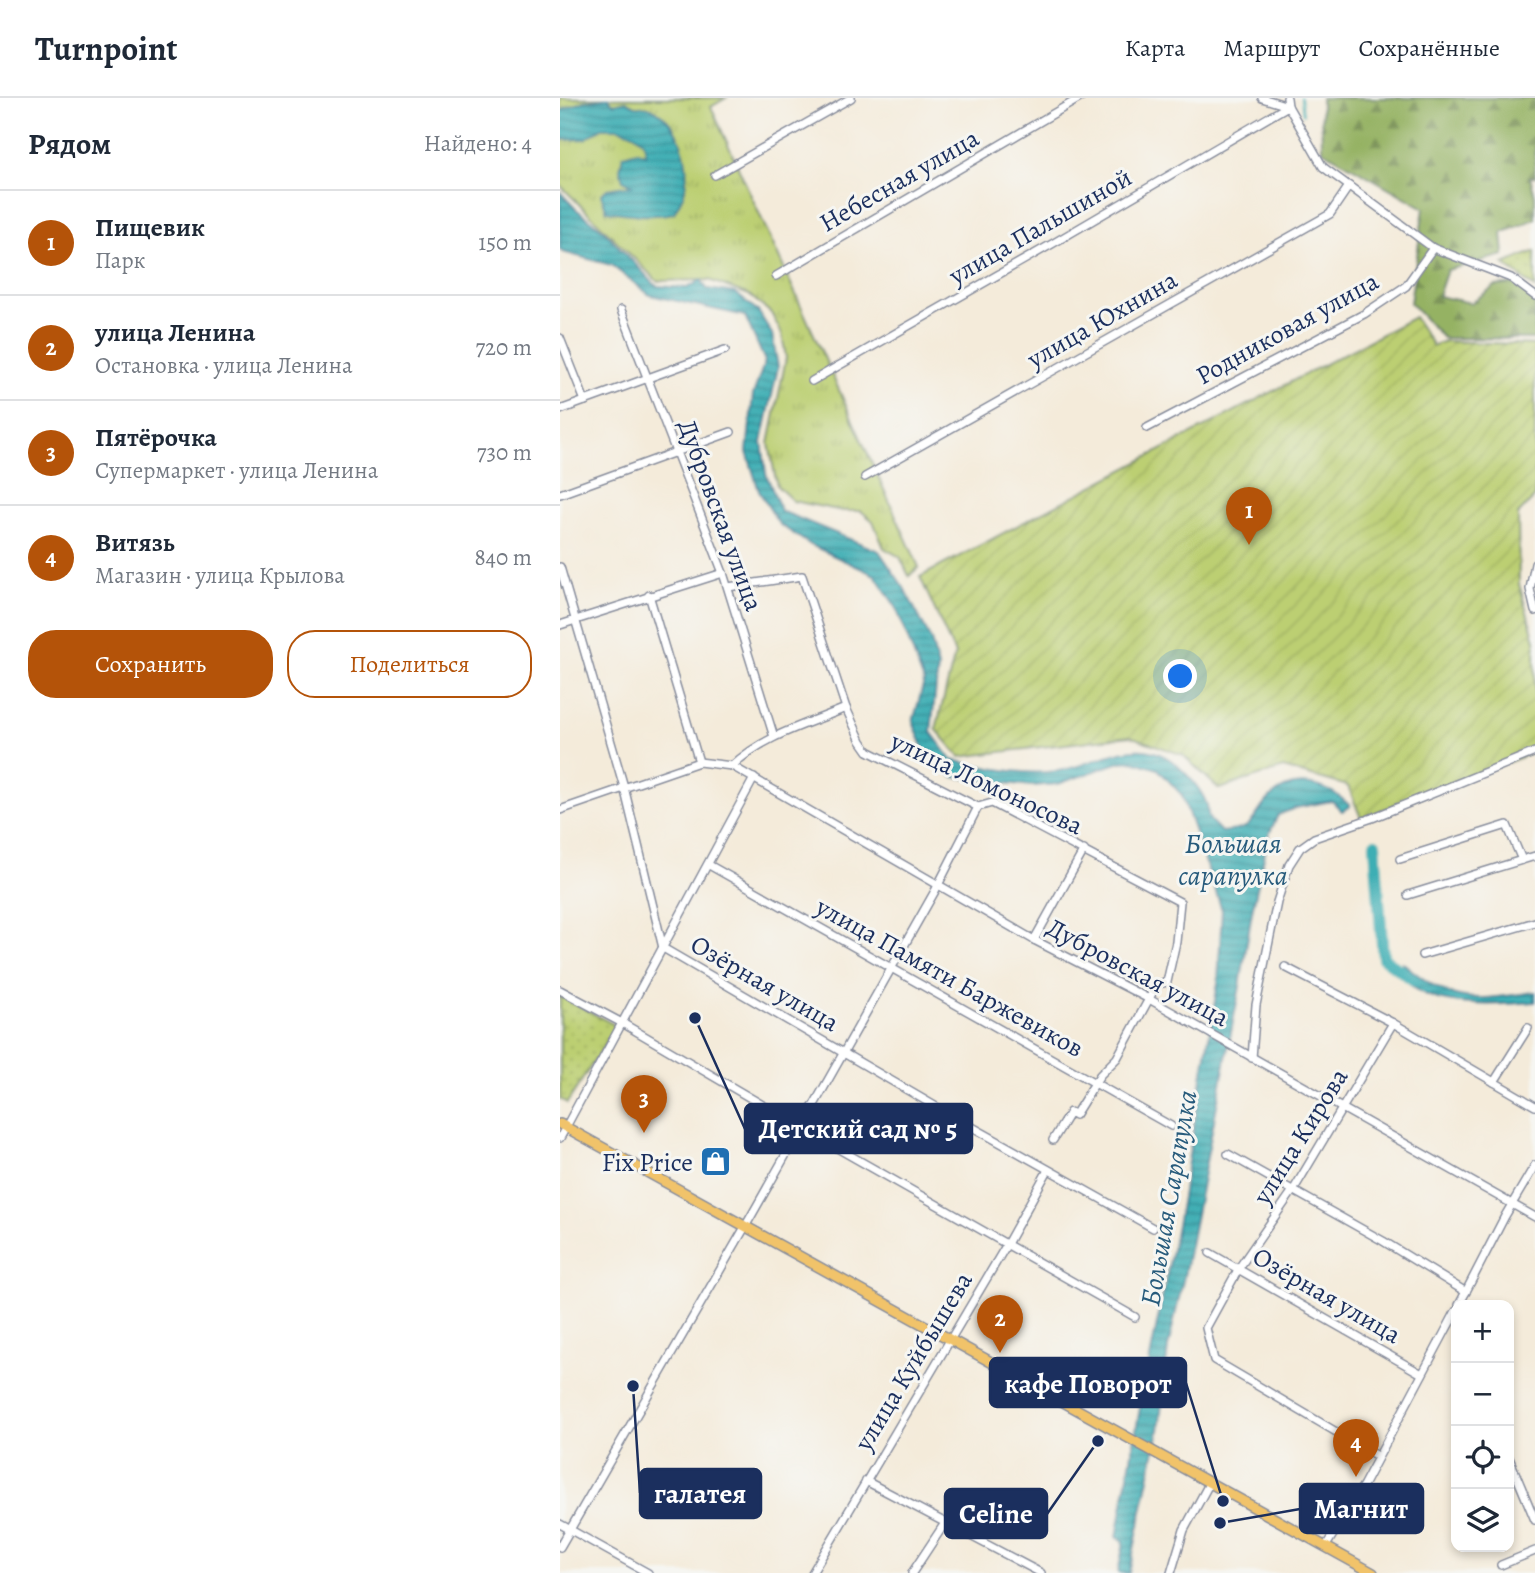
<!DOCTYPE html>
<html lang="ru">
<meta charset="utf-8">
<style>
:root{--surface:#fff;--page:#f2f2f3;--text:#1f2937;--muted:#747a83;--line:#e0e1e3;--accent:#b45309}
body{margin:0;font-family:Alegreya,serif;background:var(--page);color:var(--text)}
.controls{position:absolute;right:21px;bottom:21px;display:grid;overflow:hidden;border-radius:14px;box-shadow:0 4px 10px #0003}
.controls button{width:63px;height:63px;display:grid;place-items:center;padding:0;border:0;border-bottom:2px solid var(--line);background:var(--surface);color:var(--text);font:35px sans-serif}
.you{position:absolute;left:621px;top:579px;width:24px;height:24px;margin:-18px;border:5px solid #fff;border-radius:50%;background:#1a73e8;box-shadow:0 0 0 10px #1a73e833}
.badge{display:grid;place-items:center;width:46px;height:46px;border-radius:50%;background:var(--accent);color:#fff;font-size:23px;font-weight:700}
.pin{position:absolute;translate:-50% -58px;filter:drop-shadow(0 2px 4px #0008)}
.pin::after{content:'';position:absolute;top:37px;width:24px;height:21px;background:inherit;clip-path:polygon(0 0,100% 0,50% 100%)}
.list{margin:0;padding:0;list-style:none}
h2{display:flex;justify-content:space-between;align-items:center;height:91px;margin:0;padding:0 28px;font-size:30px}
h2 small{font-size:23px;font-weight:400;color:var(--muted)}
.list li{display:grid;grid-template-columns:46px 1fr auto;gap:21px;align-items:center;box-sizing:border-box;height:105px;padding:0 28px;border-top:2px solid var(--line)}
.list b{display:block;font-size:26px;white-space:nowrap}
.list p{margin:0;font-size:23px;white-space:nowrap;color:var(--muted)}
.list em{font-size:23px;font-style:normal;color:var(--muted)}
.actions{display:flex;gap:14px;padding:21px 28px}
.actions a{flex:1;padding:16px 0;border:2px solid var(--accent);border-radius:28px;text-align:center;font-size:24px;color:var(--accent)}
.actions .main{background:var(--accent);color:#fff}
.icon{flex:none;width:38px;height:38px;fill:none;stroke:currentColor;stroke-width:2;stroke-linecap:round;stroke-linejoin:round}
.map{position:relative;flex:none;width:975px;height:1475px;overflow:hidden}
header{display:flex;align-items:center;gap:42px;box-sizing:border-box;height:98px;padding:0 35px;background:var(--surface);border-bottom:2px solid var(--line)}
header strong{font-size:33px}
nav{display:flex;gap:38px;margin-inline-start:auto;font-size:24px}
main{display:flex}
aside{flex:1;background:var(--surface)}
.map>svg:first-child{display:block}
.grass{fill:url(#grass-tufts);stroke:#6c7f68;stroke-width:2}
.forest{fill:url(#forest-firs);stroke:#587061;stroke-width:2}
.park{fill:url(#park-dots);stroke:#6c7f68;stroke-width:2}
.garden{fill:url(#garden-furrows);stroke:#6c7f68;stroke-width:2}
.water{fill:url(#water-rules);stroke:#2c6e89;stroke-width:2}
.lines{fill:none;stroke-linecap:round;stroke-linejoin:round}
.stream{stroke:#3daeb4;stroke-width:2}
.river{stroke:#3daeb4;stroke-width:12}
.minor-casing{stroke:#888d9c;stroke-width:10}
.major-casing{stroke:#888d9c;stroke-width:12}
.minor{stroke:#fff;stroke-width:7}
.major{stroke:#f1c36a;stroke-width:9}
.labels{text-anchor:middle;stroke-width:6;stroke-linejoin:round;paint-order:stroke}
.street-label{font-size:26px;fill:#1b2f5e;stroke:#f6f6f2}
.poi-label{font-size:26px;fill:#1b2f5e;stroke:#f6f6f2;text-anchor:end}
.water-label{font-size:28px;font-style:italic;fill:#275b7c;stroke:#f6f6f2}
.leader{fill:none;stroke:#1b2f5e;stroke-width:2.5}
.callout-dot{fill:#1b2f5e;stroke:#f6f6f2;stroke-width:2.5}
.callout{fill:#1b2f5e;stroke:#1b2f5e;stroke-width:2.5}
.callout-label{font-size:28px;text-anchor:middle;font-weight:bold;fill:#fff}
</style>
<header>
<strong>Turnpoint</strong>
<nav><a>Карта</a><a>Маршрут</a><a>Сохранённые</a></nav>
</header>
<main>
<aside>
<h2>Рядом<small>Найдено: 4</small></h2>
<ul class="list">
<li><span class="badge">1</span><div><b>Пищевик</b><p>Парк</p></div><em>150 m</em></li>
<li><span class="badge">2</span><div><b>улица Ленина</b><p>Остановка · улица Ленина</p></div><em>720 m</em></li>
<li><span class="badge">3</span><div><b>Пятёрочка</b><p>Супермаркет · улица Ленина</p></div><em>730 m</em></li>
<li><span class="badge">4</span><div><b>Витязь</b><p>Магазин · улица Крылова</p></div><em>840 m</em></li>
</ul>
<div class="actions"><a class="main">Сохранить</a><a>Поделиться</a></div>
</aside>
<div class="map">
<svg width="975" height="1475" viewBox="0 0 975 1475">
<defs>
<pattern id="grass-tufts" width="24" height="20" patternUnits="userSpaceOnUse" patternTransform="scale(1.75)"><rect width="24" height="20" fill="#bccf72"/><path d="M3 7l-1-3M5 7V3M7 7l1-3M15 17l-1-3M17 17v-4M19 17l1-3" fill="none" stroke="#a1b265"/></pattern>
<pattern id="forest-firs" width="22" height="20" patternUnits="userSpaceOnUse" patternTransform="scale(1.75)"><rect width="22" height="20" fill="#95b264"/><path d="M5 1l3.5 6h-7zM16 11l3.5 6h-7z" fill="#799156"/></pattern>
<pattern id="park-dots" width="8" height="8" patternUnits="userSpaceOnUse" patternTransform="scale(1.75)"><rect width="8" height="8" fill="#bccf72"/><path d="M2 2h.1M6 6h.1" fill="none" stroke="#a1b265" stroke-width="1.8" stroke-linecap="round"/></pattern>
<pattern id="garden-furrows" width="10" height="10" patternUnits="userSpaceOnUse" patternTransform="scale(1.75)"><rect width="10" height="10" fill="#bccf72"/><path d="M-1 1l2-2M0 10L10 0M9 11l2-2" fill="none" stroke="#a1b265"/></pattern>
<pattern id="water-rules" width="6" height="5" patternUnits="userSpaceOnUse" patternTransform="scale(1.75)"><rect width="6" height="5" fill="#3daeb4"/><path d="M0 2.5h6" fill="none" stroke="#328e96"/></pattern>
</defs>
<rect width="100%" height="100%" fill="#f6f6f2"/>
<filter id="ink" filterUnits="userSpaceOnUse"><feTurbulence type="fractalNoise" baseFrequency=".0143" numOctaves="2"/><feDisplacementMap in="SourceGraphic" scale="14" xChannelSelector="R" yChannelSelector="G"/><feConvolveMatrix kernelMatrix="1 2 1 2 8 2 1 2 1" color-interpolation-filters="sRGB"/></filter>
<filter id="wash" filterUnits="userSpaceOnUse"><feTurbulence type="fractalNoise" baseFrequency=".00686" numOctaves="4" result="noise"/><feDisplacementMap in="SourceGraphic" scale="28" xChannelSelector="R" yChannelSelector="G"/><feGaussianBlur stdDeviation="1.57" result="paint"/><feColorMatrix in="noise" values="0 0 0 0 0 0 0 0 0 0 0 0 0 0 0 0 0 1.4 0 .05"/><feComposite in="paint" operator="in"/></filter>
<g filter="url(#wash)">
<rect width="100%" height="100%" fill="#f4ebda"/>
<!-- grass -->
<path class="grass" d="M0,0H166L151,9L359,469L349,478L340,459L324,450L313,423L301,413H283L233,403L217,388L209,346L226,260L222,236L211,215L189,197L149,182L97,183L0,87Z"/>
<!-- forest -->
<path class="forest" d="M761,0H975V79H970L975,98V121L942,135L944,157L887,172L878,198L911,205L935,188L954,186L975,202V241L883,240L850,205L864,110L762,52Z"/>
<!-- park -->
<g class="park">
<path d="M975,153V190L944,166Z"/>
<path d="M0,898L57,928L7,1005L0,1001Z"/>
</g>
<!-- garden -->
<path class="garden" d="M854,219L873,248L884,243L975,247V399L958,416L959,486L975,542V654L801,720L788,688L723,670L659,691L623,657L570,638L400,659L376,631L395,556L360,479Z"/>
<!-- water -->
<g class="water">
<path d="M48,0L54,6L66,3C79,13 82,5 91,10C119,24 131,61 125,91C124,99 117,108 114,115C91,120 70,116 47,113L41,97L47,91L72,87L63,82L60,71L63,57L77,53L86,56L84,44L74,36L59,30H42L25,41L0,42V13L25,3Z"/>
<path d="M0,94L16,111L42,131L96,188L127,190L141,182L147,191L175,195L198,213L212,236L218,269L202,344L206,376L221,413L319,453L344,490L371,542L378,569L371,634L392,662C426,669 462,678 498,673C540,666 579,632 618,668C629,678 642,693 647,707C648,712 647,717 650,722C653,726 658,730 661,734C670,733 679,733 687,728C696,721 700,710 708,702C732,676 768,685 790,708L782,713L772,703L766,704L735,710L718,717L709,736L692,813L680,888L624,1178L608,1249L599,1332L569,1475H558L564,1443L557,1439L580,1310L619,1117L658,885L662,812L622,697L598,671L573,663L560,664L498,686L472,688L394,679L366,656L353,624L364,584L336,509L315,477L251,447L219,426L199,393L187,354L193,297L205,263L185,218L90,197L51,167L2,154L0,150Z"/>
<path d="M842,864C893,908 912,903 975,894V904C942,907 843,916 842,864Z"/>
</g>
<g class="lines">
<!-- stream -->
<path class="stream" d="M741,0L743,16"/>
<!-- river -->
<path class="river" d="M815,746L823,860L855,883"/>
</g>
</g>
<g filter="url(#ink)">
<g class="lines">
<defs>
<g id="minor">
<path d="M702,0L728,8"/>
<path d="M727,0L728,8L763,69L789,88L873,150L951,180L975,198"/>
<path d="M155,77L291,0"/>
<path d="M216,178L520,0"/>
<path d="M61,212L163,475L214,639"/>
<path d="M0,240L25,303"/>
<path d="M252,283L492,146L728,8"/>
<path d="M0,312L165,252"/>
<path d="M587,330L804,216L846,188L873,150"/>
<path d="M305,379L770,116L789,88"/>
<path d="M0,396L171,334"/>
<path d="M975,466L970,491L975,513"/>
<path d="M0,469L64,689L103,850L380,1011L593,1130"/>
<path d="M168,489L242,478L286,610L301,643L308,653L418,709L432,705L620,804L616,844L607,884L597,886L557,960L540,977L515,1017L510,1014L493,1042"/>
<path d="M89,497L139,664"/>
<path d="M0,527L163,475"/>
<path d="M172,668C203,638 247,626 286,610"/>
<path d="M0,712L139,664L172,668L474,842L589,901L975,1119"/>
<path d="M840,761L947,727L962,762"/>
<path d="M149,767L611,1028"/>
<path d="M848,797L975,758"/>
<path d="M474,842L524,752"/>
<path d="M862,857L975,824"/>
<path d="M725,869L833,925L975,1008"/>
<path d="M0,892L64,926L240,1029L575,1219"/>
<path d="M692,960L696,907L717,804L729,767L740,750L754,740L812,720L975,654"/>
<path d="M934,984L968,930"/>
<path d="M0,1040L194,680"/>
<path d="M668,1056L823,1143L906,1194"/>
<path d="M650,1155L862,1276"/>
<path d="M899,1207L945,1118L975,1067"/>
<path d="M817,1358L654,1262L646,1230L679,1170L734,1091L833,925"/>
<path d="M949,1360L975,1422"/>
<path d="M306,1383L481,1475"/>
<path d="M0,1426L88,1475"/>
<path d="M766,1448L804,1386L896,1213"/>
<path d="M0,1449L185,1129L375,793L418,709"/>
<path d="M941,1467L975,1453"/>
<path d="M252,1475L447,1146L488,1072"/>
<path d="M352,1475L385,1425"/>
<path d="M611,1475L624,1432L650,1384"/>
</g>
<path id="major" d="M0,1026L813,1475"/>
</defs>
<!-- minor casing -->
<use href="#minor" class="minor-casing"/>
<!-- major casing -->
<use href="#major" class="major-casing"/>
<!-- minor -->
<use href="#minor" class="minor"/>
<!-- major -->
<use href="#major" class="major"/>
</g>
</g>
<!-- icons -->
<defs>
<symbol id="shop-square" viewBox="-11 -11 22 22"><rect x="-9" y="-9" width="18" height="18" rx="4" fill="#1f6fb2" stroke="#f6f6f2"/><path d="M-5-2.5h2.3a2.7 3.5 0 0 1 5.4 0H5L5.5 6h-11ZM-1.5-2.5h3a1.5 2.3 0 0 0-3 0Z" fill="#fff"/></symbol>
</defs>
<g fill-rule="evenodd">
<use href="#shop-square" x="138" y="1046" width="35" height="35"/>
</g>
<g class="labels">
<!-- street labels -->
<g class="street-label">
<text transform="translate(339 82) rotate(-30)" y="9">Небесная улица</text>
<text transform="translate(480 128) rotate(-30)" y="9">улица Пальшиной</text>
<text transform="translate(542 221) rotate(-30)" y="9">улица Юхнина</text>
<text transform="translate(727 230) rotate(-29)" y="9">Родниковая улица</text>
<text transform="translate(161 417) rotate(70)" y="9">Дубровская улица</text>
<text transform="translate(427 685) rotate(25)" y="9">улица Ломоносова</text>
<text transform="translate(578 874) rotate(28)" y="9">Дубровская улица</text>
<text transform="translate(390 879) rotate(29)" y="9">улица Памяти Баржевиков</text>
<text transform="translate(205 885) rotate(30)" y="9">Озёрная улица</text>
<text transform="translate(740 1038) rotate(-58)" y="9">улица Кирова</text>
<text transform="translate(767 1197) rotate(30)" y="9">Озёрная улица</text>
<text transform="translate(353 1263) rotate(-59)" y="9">улица Куйбышева</text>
</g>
<!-- poi labels -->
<g class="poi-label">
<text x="133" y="1073">Fix Price</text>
</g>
<!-- water labels -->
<g class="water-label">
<text x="673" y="755">Большая<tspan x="673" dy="32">сарапулка</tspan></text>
<text transform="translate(608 1100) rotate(-80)" y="10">Большая Сарапулка</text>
</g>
</g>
<!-- callouts -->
<path class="leader" d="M135 920L185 1031M663 1403L626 1285M73 1288L80 1395M660 1425L740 1411M538 1343L487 1416"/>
<g class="callout-dot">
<circle cx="135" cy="920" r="7"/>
<circle cx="663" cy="1403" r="7"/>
<circle cx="73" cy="1288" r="7"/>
<circle cx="660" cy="1425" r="7"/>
<circle cx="538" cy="1343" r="7"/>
</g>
<g class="callout">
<rect x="185" y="1006" width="227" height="49" rx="7"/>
<rect x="430" y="1260" width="196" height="49" rx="7"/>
<rect x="80" y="1371" width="121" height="49" rx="7"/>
<rect x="740" y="1386" width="123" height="49" rx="7"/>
<rect x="385" y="1391" width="102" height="49" rx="7"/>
</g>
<g class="callout-label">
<text x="298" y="1040">Детский сад № 5</text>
<text x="528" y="1295">кафе Поворот</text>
<text x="140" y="1405">галатея</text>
<text x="801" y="1420">Магнит</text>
<text x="436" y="1425">Celine</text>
</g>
</svg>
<div class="controls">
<button>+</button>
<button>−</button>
<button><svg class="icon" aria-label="locate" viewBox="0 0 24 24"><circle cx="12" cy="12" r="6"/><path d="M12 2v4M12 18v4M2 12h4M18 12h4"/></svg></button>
<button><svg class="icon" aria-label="layers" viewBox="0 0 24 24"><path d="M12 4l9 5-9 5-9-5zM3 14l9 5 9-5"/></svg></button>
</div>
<div class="you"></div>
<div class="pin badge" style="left:689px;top:447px">1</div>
<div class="pin badge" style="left:440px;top:1255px">2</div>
<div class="pin badge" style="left:84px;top:1035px">3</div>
<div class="pin badge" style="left:796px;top:1379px">4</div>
</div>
</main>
